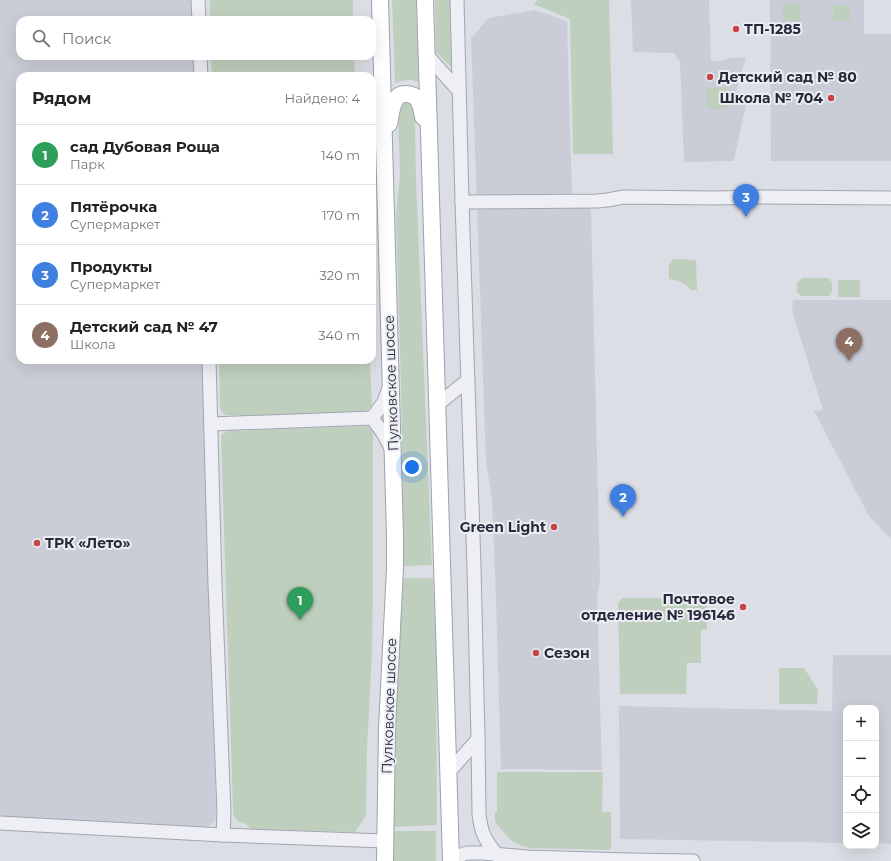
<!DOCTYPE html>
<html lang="ru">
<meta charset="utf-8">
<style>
:root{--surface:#fff;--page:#f6f6f6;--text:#222;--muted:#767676;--line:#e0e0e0;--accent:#7c3aed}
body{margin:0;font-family:Montserrat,sans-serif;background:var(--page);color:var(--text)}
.controls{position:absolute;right:12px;bottom:12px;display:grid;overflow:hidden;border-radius:8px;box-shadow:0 4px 16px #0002}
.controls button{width:36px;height:36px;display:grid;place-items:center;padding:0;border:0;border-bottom:1px solid var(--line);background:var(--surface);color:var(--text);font:20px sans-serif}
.you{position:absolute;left:412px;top:467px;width:14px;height:14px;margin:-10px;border:3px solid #fff;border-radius:50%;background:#1a73e8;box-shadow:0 0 0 6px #1a73e833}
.badge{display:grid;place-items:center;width:26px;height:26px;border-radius:50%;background:var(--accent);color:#fff;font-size:13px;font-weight:700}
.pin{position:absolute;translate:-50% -33px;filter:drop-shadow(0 1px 2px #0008)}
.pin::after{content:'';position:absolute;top:21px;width:14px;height:12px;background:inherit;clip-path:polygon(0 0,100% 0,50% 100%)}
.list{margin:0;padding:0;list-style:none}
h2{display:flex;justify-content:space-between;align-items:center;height:52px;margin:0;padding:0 16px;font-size:17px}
h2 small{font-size:13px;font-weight:400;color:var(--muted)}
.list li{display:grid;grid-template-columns:26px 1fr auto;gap:12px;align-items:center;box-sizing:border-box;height:60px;padding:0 16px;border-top:1px solid var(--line)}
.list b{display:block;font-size:15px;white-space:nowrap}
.list p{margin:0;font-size:13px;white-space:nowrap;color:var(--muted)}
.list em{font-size:13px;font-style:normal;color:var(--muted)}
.icon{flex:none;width:22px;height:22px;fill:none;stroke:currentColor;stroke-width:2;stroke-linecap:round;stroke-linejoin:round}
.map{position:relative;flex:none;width:891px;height:861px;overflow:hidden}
.search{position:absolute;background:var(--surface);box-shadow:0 4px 16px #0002;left:16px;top:16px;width:360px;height:44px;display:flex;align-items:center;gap:10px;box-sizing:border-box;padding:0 14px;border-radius:12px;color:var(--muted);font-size:15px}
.panel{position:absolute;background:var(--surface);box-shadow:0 4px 16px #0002;left:16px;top:72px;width:360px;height:292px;border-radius:12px}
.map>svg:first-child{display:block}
.built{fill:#cacdd7}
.green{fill:#bfcfbd}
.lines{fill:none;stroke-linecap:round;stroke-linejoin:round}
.minor-casing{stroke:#a2a5af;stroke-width:15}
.major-casing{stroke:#9ca1b0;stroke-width:18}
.minor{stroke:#eeeff4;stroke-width:13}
.major{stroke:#fff;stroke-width:16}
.poi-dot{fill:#c74446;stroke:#ebedf3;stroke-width:1.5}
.labels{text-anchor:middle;stroke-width:4;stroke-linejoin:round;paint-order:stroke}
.poi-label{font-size:14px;font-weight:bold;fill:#262b3b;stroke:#ebedf3;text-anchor:start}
.street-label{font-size:14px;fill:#262b3b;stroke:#ebedf3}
</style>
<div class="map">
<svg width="891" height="861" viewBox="0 0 891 861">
<rect width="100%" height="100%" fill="#dcdee5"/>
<!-- built -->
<g class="built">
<path d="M0,0H194V20H20V56H195L196,76H20V360H204L216,814L215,821L210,825L203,828L0,818Z"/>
<path d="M631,0H709L711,61H721L731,58L746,57L736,92L748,95L734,160L732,161L684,162L680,62L674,53L633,52Z"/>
<path d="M770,0H864V34H891V161H771Z"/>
<path d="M535,10L567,21L572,194L591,208L600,579L597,598L602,770L501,769L496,600L492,498L486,462L471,38L489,18Z"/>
<path d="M793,300H891V539L869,516L814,411L823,410L792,311Z"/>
<path d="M833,655H891V844L876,843V708H846V843L620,839L619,706L832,711Z"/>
</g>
<!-- green -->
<g class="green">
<rect x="210" y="0" width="143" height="20"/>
<path d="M392,0H416L419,82C416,82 414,81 412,80C406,79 400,82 395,83Z"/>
<path d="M435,0H450L451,67L436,52Z"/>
<path d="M538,0H609L613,154H573L570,19L533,4Z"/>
<rect x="783" y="4" width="17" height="17"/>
<rect x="833" y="5" width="17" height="16"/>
<path d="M211,56H354L355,76H212Z"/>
<path d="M727,87L728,109H707L706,88Z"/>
<path d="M407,101L413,105L415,120L416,179L432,565L404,566L401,387L396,215L400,174L398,110L400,103Z"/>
<path d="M674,259L696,260L697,290H691C686,283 678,280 669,279C669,271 667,263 674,259Z"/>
<path d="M802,278H828L832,282V291L829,296H801L797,292V283Z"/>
<rect x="838" y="280" width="22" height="17"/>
<path d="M219,360H370L372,406L367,410V414L240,418V415H225L222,412L220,407Z"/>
<path d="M367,426L373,431V585L372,655L367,747L366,816L355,832L251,829L245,823L239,822L236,819L233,814V809L221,437L222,434L228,431Z"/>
<path d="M403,578H433L436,650L437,825L394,827V744Z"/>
<path d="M622,598H705L707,602V630H701V663H687L686,694H620L618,603Z"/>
<path d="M779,668H804L818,690L817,704H779Z"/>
<path d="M497,772H603L602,812H611V848L609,850L531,848L525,847L512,841L496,824L495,819V812H497Z"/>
<rect x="394" y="831" width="42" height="30"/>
</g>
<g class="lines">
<defs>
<g id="minor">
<path d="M198,0L199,20"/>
<path d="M457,0L462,202L474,567L478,739L479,814C481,833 485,840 497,855"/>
<path d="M427,55L459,91"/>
<path d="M200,56L201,76"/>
<path d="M462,202L597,201L607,200L624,197L714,198L764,197L891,198"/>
<path d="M209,360L215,584L224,812L223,835"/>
<path d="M437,405L468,380"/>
<path d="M372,418L383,433L392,450"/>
<path d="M211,424L372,418L384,402L389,388"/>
<path d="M448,773L478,739"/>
<path d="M0,823L223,835L385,841"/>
<path d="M451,861L455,857L467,853H483L527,857L628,860L693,861"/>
</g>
<g id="major">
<path d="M380,0L395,536V568L387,728L385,861"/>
<path d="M425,0L451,861"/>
<path d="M389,124C391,116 391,106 396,99C398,95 402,94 406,94C420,94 421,107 423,117"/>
</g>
</defs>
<!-- minor casing -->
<use href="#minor" class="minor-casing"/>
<!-- major casing -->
<use href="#major" class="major-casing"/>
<!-- minor -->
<use href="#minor" class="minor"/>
<!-- major -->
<use href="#major" class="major"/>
</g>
<!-- markers -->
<g class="poi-dot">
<circle cx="736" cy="29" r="4"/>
<circle cx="710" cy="77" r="4"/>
<circle cx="831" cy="98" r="4"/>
<circle cx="554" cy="527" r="4"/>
<circle cx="37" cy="543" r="4"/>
<circle cx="743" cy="607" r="4"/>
<circle cx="536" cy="653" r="4"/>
</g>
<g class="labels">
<!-- poi labels -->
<g class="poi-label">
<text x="744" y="34">ТП-1285</text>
<text x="718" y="82">Детский сад № 80</text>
<text x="823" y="103" text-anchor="end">Школа № 704</text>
<text x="546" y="532" text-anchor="end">Green Light</text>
<text x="45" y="548">ТРК «Лето»</text>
<text x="735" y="604" text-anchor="end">Почтовое<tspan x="735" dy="16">отделение № 196146</tspan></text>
<text x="544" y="658">Сезон</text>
</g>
<!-- street labels -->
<g class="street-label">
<text transform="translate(391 383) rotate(-92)" y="5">Пулковское шоссе</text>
<text transform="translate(389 706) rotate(-88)" y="5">Пулковское шоссе</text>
</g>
</g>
</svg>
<div class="controls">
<button>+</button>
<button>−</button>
<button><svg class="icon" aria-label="locate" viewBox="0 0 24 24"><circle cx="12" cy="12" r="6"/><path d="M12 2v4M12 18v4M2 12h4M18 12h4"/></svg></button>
<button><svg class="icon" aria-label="layers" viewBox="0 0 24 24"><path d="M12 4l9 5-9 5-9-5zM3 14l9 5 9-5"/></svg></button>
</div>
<div class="you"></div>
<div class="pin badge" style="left:300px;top:620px;background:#2e9e5b">1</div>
<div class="pin badge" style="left:623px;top:517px;background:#3f7fe0">2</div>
<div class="pin badge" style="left:746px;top:217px;background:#3f7fe0">3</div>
<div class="pin badge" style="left:849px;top:361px;background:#8d6e63">4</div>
<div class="search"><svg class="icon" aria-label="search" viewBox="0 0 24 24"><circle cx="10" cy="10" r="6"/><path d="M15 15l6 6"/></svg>Поиск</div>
<section class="panel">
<h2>Рядом<small>Найдено: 4</small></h2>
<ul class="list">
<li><span class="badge" style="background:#2e9e5b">1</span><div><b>сад Дубовая Роща</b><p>Парк</p></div><em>140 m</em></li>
<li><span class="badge" style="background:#3f7fe0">2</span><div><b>Пятёрочка</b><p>Супермаркет</p></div><em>170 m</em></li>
<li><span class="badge" style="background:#3f7fe0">3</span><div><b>Продукты</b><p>Супермаркет</p></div><em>320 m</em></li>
<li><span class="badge" style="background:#8d6e63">4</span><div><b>Детский сад № 47</b><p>Школа</p></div><em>340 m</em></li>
</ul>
</section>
</div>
